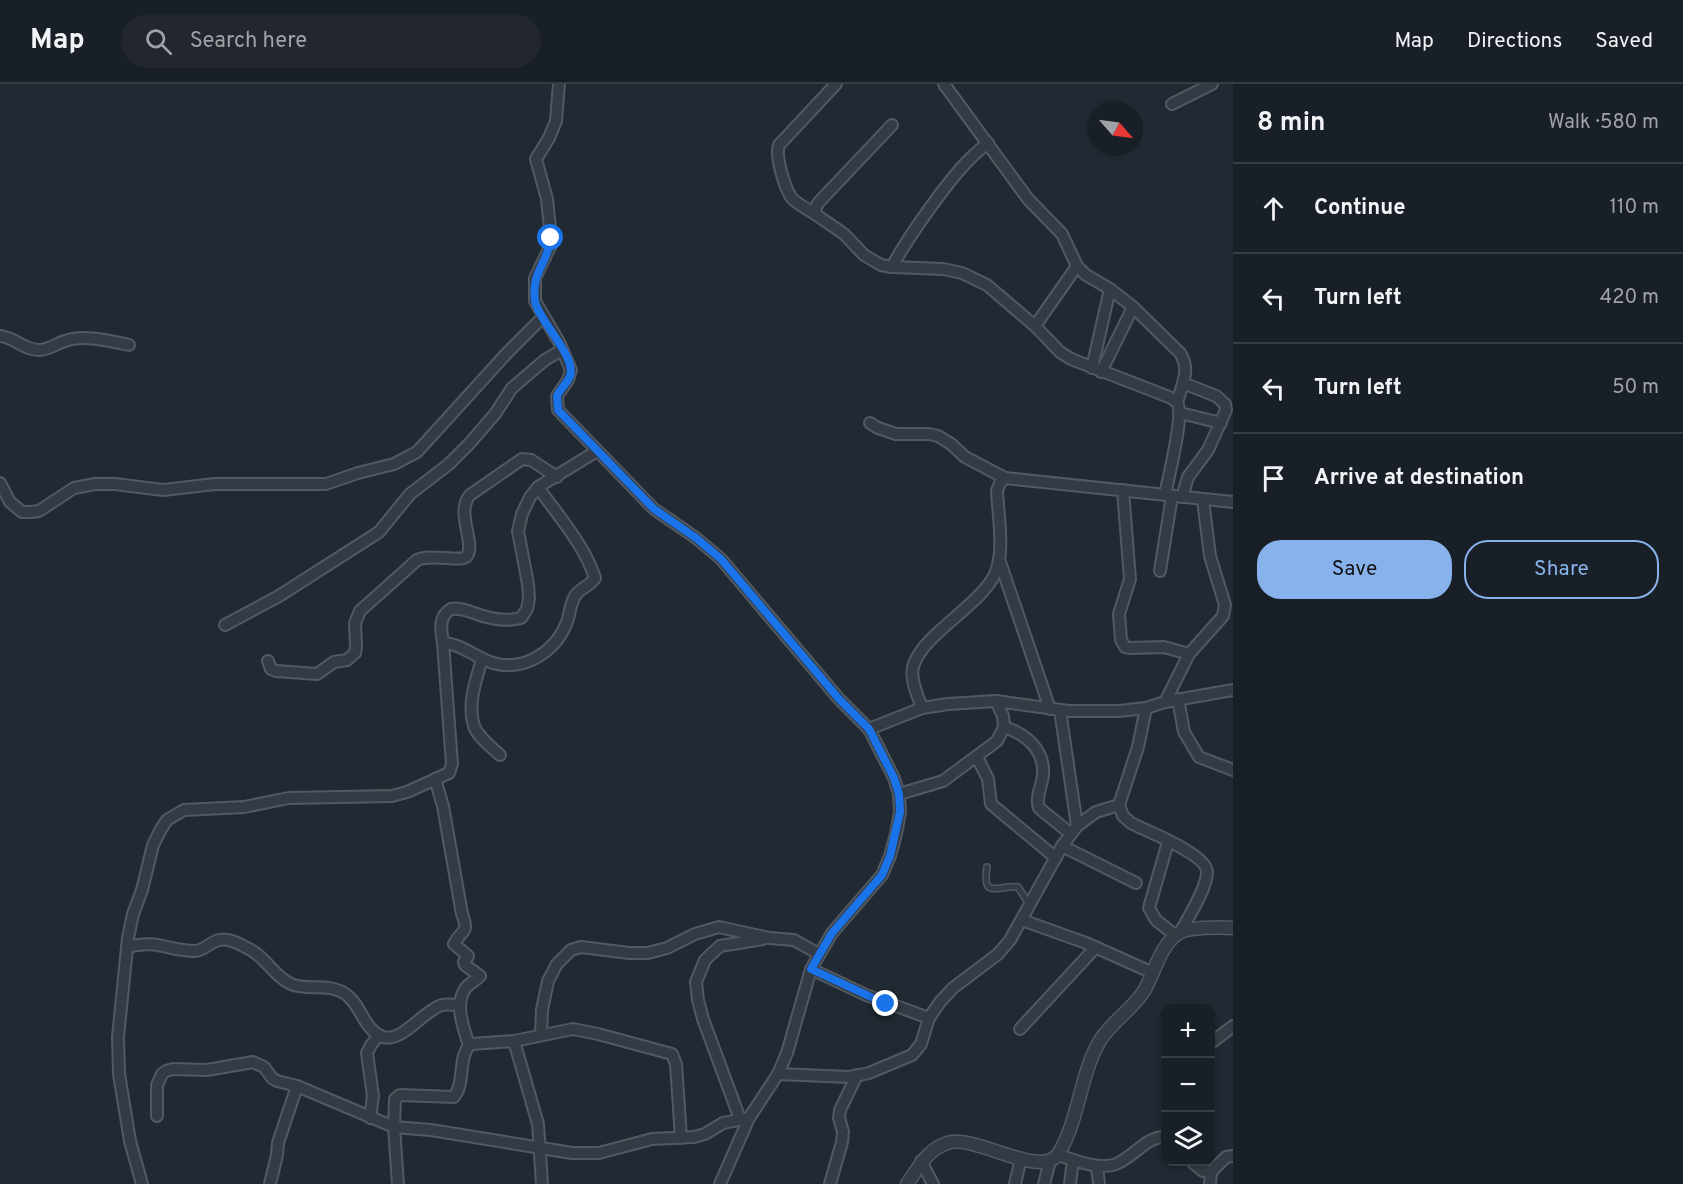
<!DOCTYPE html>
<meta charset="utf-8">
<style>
:root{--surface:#191f26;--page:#22272e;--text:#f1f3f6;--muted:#9fa2a7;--line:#373d43;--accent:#87b2ec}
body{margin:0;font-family:Overpass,sans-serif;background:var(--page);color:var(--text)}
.controls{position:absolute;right:18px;bottom:18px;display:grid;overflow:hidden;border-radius:12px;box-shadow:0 2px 4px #0004}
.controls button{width:54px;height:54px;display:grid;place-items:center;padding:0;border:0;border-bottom:2px solid var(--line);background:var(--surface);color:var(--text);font:30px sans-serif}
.compass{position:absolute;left:1089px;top:18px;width:54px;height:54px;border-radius:50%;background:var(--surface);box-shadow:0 2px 4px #0004;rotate:118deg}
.stop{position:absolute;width:18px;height:18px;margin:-14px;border:4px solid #1a73e8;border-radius:50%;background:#fff}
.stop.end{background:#1a73e8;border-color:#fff;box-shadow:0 2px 6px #0008}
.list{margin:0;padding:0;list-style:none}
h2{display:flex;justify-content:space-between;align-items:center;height:78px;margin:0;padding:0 24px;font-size:26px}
h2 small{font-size:20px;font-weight:400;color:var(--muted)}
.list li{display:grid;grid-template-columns:39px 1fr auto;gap:18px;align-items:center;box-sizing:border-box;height:90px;padding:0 24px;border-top:2px solid var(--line)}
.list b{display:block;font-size:22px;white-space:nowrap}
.list em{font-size:20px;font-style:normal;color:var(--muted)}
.actions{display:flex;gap:12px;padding:18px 24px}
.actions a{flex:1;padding:14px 0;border:2px solid var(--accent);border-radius:24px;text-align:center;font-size:21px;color:var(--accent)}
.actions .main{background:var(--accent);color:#111}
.icon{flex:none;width:33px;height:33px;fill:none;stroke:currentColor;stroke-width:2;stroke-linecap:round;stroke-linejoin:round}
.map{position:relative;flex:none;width:1233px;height:1100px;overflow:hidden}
header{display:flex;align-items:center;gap:36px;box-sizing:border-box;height:84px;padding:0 30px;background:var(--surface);border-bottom:2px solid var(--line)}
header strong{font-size:28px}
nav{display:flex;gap:33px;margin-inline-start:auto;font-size:21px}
.search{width:420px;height:54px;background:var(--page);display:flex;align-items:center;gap:15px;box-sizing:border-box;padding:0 21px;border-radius:33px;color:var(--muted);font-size:22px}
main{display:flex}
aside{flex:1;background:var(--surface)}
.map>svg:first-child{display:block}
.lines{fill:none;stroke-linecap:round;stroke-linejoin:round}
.service-casing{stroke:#515962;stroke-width:8}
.minor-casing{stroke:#515962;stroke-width:14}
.tertiary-casing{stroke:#515962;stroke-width:15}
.service{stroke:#343b44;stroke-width:5}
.minor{stroke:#343b44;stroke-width:10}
.tertiary{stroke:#343b44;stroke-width:12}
.route{stroke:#1a73e8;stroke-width:8}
</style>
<header>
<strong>Map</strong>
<div class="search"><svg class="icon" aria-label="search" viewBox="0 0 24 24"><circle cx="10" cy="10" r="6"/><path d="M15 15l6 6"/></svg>Search here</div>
<nav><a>Map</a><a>Directions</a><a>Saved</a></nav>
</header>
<main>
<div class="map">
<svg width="1233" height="1100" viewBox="0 0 1233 1100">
<rect width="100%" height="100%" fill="#212933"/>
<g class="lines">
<defs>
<path id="service" d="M987,783C982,816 997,801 1018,803L1029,820"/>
<g id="minor">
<path d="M559,0L556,37L549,54L536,75L547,115L551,154L550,163L535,194V217L559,258L571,286L568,296L557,312L558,326L654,425L696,454L721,475L839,615L869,645L894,694L899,710L900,728L896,750L890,772L882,791L832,849L811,885L787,969L778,990L749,1034L720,1100"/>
<path d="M944,0L1028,115L1062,150L1077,182L1086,191L1110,205L1133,223L1180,269C1191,286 1182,300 1177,319"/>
<path d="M1172,20L1212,0"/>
<path d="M892,41L819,118L816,123L815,130L844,150L864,171L881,181L892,183L943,185L962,189L987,201L1035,242L1060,268L1071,275L1169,313C1172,315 1175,316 1177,318C1185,330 1168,394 1165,411"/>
<path d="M815,130C808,125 796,120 791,113C784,102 775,71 779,61L836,0"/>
<path d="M892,183C905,158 921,136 938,113C953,93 967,75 988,59"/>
<path d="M1035,242L1077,182"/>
<path d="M0,252C14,253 24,266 39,266C49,266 55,260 65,257C84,250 110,257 129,261"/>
<path d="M1092,284L1110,205"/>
<path d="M1101,288L1133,223"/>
<path d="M1180,329L1221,339"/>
<path d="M870,339L878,344L896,350H929L938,352L951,360L965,373L1005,394"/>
<path d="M0,399L10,418L22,428H31L39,427L74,404L95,400H115L163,406L215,400H326L358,389L394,380L417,368L507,269L543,233"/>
<path d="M1123,406L1130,495L1119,530L1121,556L1125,563L1129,564L1164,563L1189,570"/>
<path d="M1182,413L1188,393L1208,366L1226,326L1225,320L1216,312L1183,299"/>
<path d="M999,475L1050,625"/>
<path d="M1160,487L1172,412"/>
<path d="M225,541L279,512L379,448L410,410L449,380L469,360L495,330L512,304L545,276L562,266"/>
<path d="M443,559C441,545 438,533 451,525C462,523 473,529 483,532C496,536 509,537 521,534L527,525L529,515L528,500L518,447L522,430L530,413L538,403L597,367"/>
<path d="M482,575C476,596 467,620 474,642C478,653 491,663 500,671"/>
<path d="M268,577L271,585L276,587L317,590L334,578L347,576L355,569L356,563L355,539L360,527L417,476C430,469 463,479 467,472C476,459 455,429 470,411L522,375L531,376L557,393"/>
<path d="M1178,615L1184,648L1199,673L1233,686"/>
<path d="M1165,618L1189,570L1223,532L1225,521L1210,472L1203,416"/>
<path d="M922,624C918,612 910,596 913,583C922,550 979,523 995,490C1005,469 998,430 997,407L1000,399L1005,394L1233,418"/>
<path d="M1146,624L1138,663L1119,721L1123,732L1131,739C1146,747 1207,770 1207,788C1207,804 1189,832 1181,847"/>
<path d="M1060,626L1077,742"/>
<path d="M1004,643C1026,650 1045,666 1043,691C1042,702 1035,714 1039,724L1071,750"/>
<path d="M869,645L922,624L948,620L996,617L1069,627H1119L1146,624L1165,618L1233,606"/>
<path d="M977,673L988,695L991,720L1056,774"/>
<path d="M435,695L443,722L462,830C470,851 461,845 454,860L468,872L464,878L465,881L480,892C476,897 469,899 465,905C454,922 464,944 469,962"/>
<path d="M899,710L943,697L997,657L1004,643L1003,632L996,617"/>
<path d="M1168,758L1149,824L1156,836L1176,852"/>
<path d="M1062,762L1136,799"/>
<path d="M1022,836L1086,859L1153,889"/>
<path d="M127,863C158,855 168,867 195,867C205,866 210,858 219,856C227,854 239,859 245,863C266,872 273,892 291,900C308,907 327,899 344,909C361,919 363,946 383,953C402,959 424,926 442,921C447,920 454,921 460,921"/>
<path d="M811,885L866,911L929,934"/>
<path d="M1020,945L1096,863"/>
<path d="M541,951L542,926L548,897L557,880L571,866L581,863L629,869H648L667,864L695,850L719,843L769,854L794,856L819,870"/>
<path d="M514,957L538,1040L542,1100"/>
<path d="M1210,960L1233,942"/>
<path d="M778,990L849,993L869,989L912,971L921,960L929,934L940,918L953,904L998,870L1010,856L1062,762L1077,742L1096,728L1119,721"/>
<path d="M157,1032V1001L162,990L166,987L173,985L207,986L253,978L264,983L272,994L277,997L297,1002L394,1043L431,1046L572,1069H599L652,1055L694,1053L705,1050L723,1039L749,1034"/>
<path d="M370,1034L373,1012L367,969L371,961L379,951"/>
<path d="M740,1035L703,935L698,916L696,898L705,876L720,862L763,855"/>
<path d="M1058,1071C1075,1076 1095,1085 1113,1081C1132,1076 1146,1051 1166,1053"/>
<path d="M921,1077L933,1100"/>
<path d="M1192,1078L1203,1087L1211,1088L1226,1073L1233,1072"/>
<path d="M1097,1082L1099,1100"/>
<path d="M142,1100L130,1057L119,990L118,953L128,854L133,830L142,806L153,761L161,745L167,736L184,726L244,723L289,714L392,712L407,708L449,689L452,680L443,559C460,559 476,574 493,579C525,588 556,567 567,538C570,530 570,520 575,512C580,504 590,502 595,494C584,460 558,432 538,403"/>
<path d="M270,1100L277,1071L278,1059L297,1002"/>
<path d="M398,1100L394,1043L395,1015L400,1011L454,1013C466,998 457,972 471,960L514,957L573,945L598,950L672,970L676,980L681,1054"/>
<path d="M830,1100L842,1058L843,1048L839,1034L840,1026L857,991"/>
<path d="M1015,1100L1021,1074"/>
<path d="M1044,1100L1050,1077"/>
<path d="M1070,1100L1073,1076"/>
<path d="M1210,1100L1211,1088"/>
</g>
<path id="tertiary" d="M907,1100C919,1083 927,1066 947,1059C974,1049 1042,1097 1059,1069C1079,1035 1080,992 1099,958C1111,938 1132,926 1144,907C1155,888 1160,861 1179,849C1188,843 1221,843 1233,844"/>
</defs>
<!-- service casing -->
<use href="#service" class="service-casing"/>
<!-- minor casing -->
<use href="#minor" class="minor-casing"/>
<!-- tertiary casing -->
<use href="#tertiary" class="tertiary-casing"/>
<!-- service -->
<use href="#service" class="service"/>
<!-- minor -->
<use href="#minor" class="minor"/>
<!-- tertiary -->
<use href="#tertiary" class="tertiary"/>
</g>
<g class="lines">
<!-- route -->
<path class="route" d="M551,154C548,179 531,187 535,217C538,236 577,273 570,292C567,300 560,305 557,312L558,326L654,425L696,454L721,475L839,615L869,645L894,694L899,710L900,728L890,772L882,791L832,849L811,885L886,920"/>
</g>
</svg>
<div class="controls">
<button>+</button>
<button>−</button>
<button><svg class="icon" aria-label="layers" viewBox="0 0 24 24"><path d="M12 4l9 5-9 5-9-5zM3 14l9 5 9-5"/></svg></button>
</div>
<svg class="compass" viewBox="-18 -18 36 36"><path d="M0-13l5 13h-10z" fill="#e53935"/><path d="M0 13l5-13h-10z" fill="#9fa2a7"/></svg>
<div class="stop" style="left:551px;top:154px"></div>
<div class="stop end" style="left:886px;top:920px"></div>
</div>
<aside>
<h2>8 min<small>Walk · 580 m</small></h2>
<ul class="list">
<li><svg class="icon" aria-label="ahead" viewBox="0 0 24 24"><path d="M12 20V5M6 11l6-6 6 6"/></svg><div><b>Continue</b></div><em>110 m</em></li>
<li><svg class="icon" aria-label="left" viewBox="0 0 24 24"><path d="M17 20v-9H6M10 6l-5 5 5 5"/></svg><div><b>Turn left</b></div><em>420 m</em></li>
<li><svg class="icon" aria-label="left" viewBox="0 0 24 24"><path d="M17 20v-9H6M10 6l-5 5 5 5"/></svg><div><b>Turn left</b></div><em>50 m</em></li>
<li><svg class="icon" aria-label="arrive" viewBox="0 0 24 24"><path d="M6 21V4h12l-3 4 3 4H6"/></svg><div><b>Arrive at destination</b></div></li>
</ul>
<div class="actions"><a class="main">Save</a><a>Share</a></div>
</aside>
</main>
